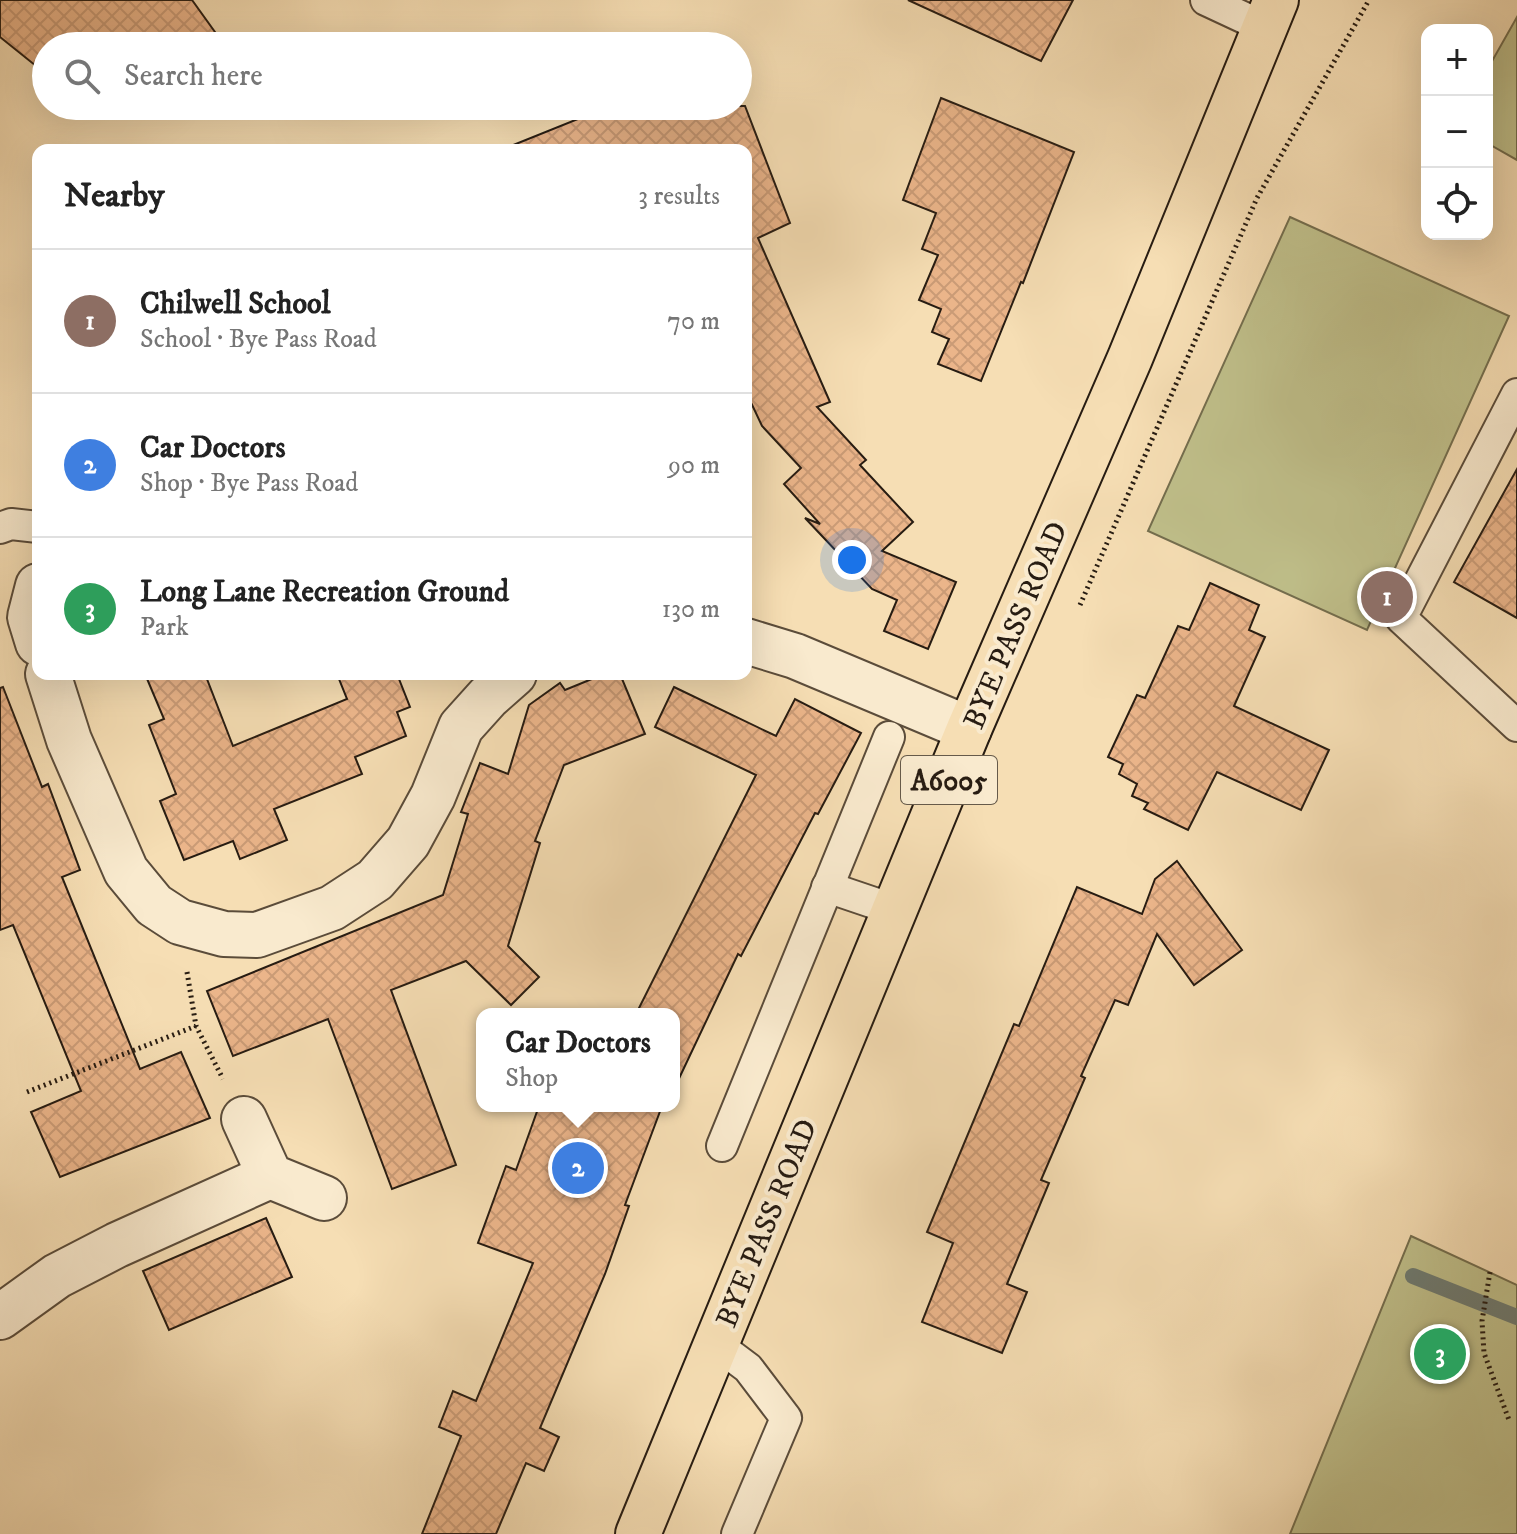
<!DOCTYPE html>
<meta charset="utf-8">
<style>
:root{--surface:#fff;--page:#f6f6f6;--text:#222;--muted:#767676;--line:#e0e0e0;--accent:#db2777}
body{margin:0;font-family:"IM FELL DW Pica",serif;background:var(--page);color:var(--text)}
.controls{position:absolute;right:24px;top:24px;display:grid;overflow:hidden;border-radius:16px;box-shadow:0 8px 32px #0002}
.controls button{width:72px;height:72px;display:grid;place-items:center;padding:0;border:0;border-bottom:2px solid var(--line);background:var(--surface);color:var(--text);font:40px sans-serif}
.you{position:absolute;left:852px;top:560px;width:28px;height:28px;margin:-20px;border:6px solid #fff;border-radius:50%;background:#1a73e8;box-shadow:0 0 0 12px #1a73e833}
.badge{display:grid;place-items:center;width:52px;height:52px;border-radius:50%;background:var(--accent);color:#fff;font-size:26px;font-weight:700}
.pin{position:absolute;translate:-50% -50%;border:4px solid #fff;box-shadow:0 2px 8px #0006}
.popup{position:absolute;left:476px;top:1008px;width:204px;height:104px;box-sizing:border-box;display:grid;place-content:center;border-radius:16px;background:var(--surface);filter:drop-shadow(0 2px 6px #0005);font-size:26px;white-space:nowrap;color:var(--muted)}
.popup b{font-size:30px;color:var(--text)}
.popup::after{content:'';position:absolute;left:50%;top:100%;margin-left:-16px;border:16px solid transparent;border-top-color:var(--surface)}
.list{margin:0;padding:0;list-style:none}
h2{display:flex;justify-content:space-between;align-items:center;height:104px;margin:0;padding:0 32px;font-size:34px}
h2 small{font-size:26px;font-weight:400;color:var(--muted)}
.list li{display:grid;grid-template-columns:52px 1fr auto;gap:24px;align-items:center;box-sizing:border-box;height:144px;padding:0 32px;border-top:2px solid var(--line)}
.list b{display:block;font-size:30px;white-space:nowrap}
.list p{margin:0;font-size:26px;white-space:nowrap;color:var(--muted)}
.list em{font-size:26px;font-style:normal;color:var(--muted)}
.icon{flex:none;width:44px;height:44px;fill:none;stroke:currentColor;stroke-width:2;stroke-linecap:round;stroke-linejoin:round}
.map{position:relative;flex:none;width:1517px;height:1534px;overflow:hidden}
.search{position:absolute;background:var(--surface);box-shadow:0 8px 32px #0002;left:32px;top:32px;width:720px;height:88px;display:flex;align-items:center;gap:20px;box-sizing:border-box;padding:0 28px;border-radius:44px;color:var(--muted);font-size:30px}
.panel{position:absolute;background:var(--surface);box-shadow:0 8px 32px #0002;left:32px;top:144px;width:720px;height:536px;border-radius:16px}
.map>svg:first-child{display:block}
.green{fill:#c0c08b;stroke:#746e4e;stroke-width:2}
.lines{fill:none;stroke-linecap:round;stroke-linejoin:round}
.stream{stroke:#6e7b72;stroke-width:16}
.building{fill:url(#building-cross-hatch);stroke:#271c12;stroke-width:2}
.lane-casing{stroke:#5b4c3a;stroke-width:34}
.street-casing{stroke:#5b4c3a;stroke-width:48}
.primary-casing{stroke:#271c12;stroke-width:48}
.path{stroke:#271c12;stroke-width:5;stroke-dasharray:2 4;stroke-linecap:butt}
.lane{stroke:#f9eace;stroke-width:30}
.street{stroke:#f9eace;stroke-width:44}
.primary{stroke:#f6deb4;stroke-width:44}
.labels{text-anchor:middle;stroke-width:8;stroke-linejoin:round;paint-order:stroke}
.shield{fill:#f9eace;stroke:#665a4a;stroke-width:2}
.shield-label{font-size:28px;font-weight:bold;fill:#271c12}
.street-label{font-size:30px;fill:#271c12;stroke:#f9eace}
</style>
<div class="map">
<svg width="1517" height="1534" viewBox="0 0 1517 1534">
<defs>
<pattern id="building-cross-hatch" width="8" height="8" patternUnits="userSpaceOnUse" patternTransform="scale(2)"><rect width="8" height="8" fill="#ebb58a"/><path d="M0 0l8 8M0 8l8-8" fill="none" stroke="#ca9b76"/></pattern>
</defs>
<rect width="100%" height="100%" fill="#f6deb4"/>
<filter id="stains"><feTurbulence type="fractalNoise" baseFrequency=".0025" numOctaves="4"/><feColorMatrix values="0 0 0 0 .2 0 0 0 0 .09 0 0 0 0 .02 0 0 0 .5 -.17"/></filter>
<radialGradient id="worn" r=".72"><stop offset=".6" stop-color="#630" stop-opacity="0"/><stop offset="1" stop-color="#630" stop-opacity=".3"/></radialGradient>
<!-- green -->
<g class="green">
<path d="M1517,17V160L1487,143V70Z"/>
<path d="M1290,217L1509,316L1367,630L1148,531Z"/>
<path d="M1411,1236L1517,1285V1534H1290Z"/>
</g>
<g class="lines">
<!-- stream -->
<path class="stream" d="M1413,1276L1517,1317"/>
</g>
<!-- building -->
<g class="building">
<path d="M0,0H192L225,46H46V74L0,37Z"/>
<path d="M908,0H1073L1041,61Z"/>
<path d="M941,98L1074,152L1023,283L1021,282L981,381L938,364L949,339L932,332L941,309L919,300L938,255L922,249L936,213L903,200Z"/>
<path d="M578,106H745L790,223L758,238L830,402L817,407L866,460L860,465L913,522L882,551L956,582L928,649L884,631L897,600L872,589L805,518L820,524L784,484L801,468L762,426L746,392V150H507L506,148L583,117Z"/>
<path d="M1517,469V618L1454,582Z"/>
<path d="M1210,583L1259,605L1249,630L1265,637L1234,706L1329,750L1301,810L1217,772L1188,830L1144,809L1148,803L1132,796L1137,784L1119,774L1123,764L1108,757L1137,695L1145,698L1178,626L1189,630Z"/>
<path d="M145,674H205L233,746L347,699L337,674H397L410,707L397,712L406,736L355,757L362,774L274,809L287,840L240,859L233,841L184,860L160,801L176,794L149,725L164,719Z"/>
<path d="M604,674H620L645,734L564,765L535,841L540,843L508,946L539,977L511,1005L466,961L391,990L456,1165L392,1189L328,1019L233,1056L207,991L443,895L468,814L461,812L480,763L508,774L529,705L560,683L565,690Z"/>
<path d="M3,687L42,787L48,784L80,870L62,877L140,1069L181,1052L210,1118L60,1177L31,1112L81,1091L13,925L0,930V688Z"/>
<path d="M674,687L776,736L795,699L861,733L818,814L815,813L741,956L738,954L674,1089V1014H636L756,775L655,727Z"/>
<path d="M1177,861L1242,950L1194,985L1157,934L1128,1005L1115,1000L1081,1076L1085,1078L1041,1180L1049,1183L1007,1284L1027,1292L1002,1353L922,1322L953,1243L927,1232L1014,1024L1019,1026L1077,887L1142,914L1155,879Z"/>
<path d="M539,1106H662L625,1205L629,1206L605,1274L540,1428L559,1437L544,1471L526,1463L496,1534H422L461,1436L439,1427L453,1391L476,1401L533,1263L478,1243L506,1166L516,1170Z"/>
<path d="M266,1218L292,1277L169,1330L143,1271Z"/>
</g>
<g class="lines">
<defs>
<g id="lane">
<path d="M1206,0L1266,28"/>
<path d="M1517,394L1401,618L1517,726"/>
<path d="M0,528L11,524L38,527"/>
<path d="M827,887L895,910"/>
<path d="M722,1146L889,737"/>
<path d="M716,1344L748,1368L786,1418L737,1534"/>
</g>
<g id="street">
<path d="M38,586L30,617L38,643"/>
<path d="M746,641L795,656L969,729"/>
<path d="M48,674L69,740L126,871L154,905L180,922L224,934L257,935L332,908L375,880L408,842L433,796L461,727L488,697L514,674"/>
<path d="M244,1119L270,1176L324,1198"/>
<path d="M0,1317L57,1276L117,1245L270,1176"/>
</g>
<path id="primary" d="M638,1534L969,729L1130,358L1276,0"/>
</defs>
<!-- lane casing -->
<use href="#lane" class="lane-casing"/>
<!-- street casing -->
<use href="#street" class="street-casing"/>
<!-- primary casing -->
<use href="#primary" class="primary-casing"/>
<!-- path -->
<g class="path">
<path d="M1080,605L1257,198L1369,0"/>
<path d="M187,972L196,1026L223,1079"/>
<path d="M27,1092L196,1026"/>
<path d="M1490,1272L1482,1321L1484,1353L1509,1420"/>
</g>
<!-- lane -->
<use href="#lane" class="lane"/>
<!-- street -->
<use href="#street" class="street"/>
<!-- primary -->
<use href="#primary" class="primary"/>
</g>
<g class="labels">
<!-- shield labels -->
<rect class="shield" x="901" y="756" width="96" height="48" rx="6"/>
<g class="shield-label">
<text x="949" y="790">A6005</text>
</g>
<!-- street labels -->
<g class="street-label">
<text transform="translate(1015 625) rotate(-67)" y="10">BYE PASS ROAD</text>
<text transform="translate(766 1223) rotate(-68)" y="10">BYE PASS ROAD</text>
</g>
</g>
<rect width="100%" height="100%" filter="url(#stains)"/>
<rect width="100%" height="100%" fill="url(#worn)"/>
</svg>
<div class="controls">
<button>+</button>
<button>−</button>
<button><svg class="icon" aria-label="locate" viewBox="0 0 24 24"><circle cx="12" cy="12" r="6"/><path d="M12 2v4M12 18v4M2 12h4M18 12h4"/></svg></button>
</div>
<div class="you"></div>
<div class="pin badge" style="left:1387px;top:597px;background:#8d6e63">1</div>
<div class="pin badge" style="left:578px;top:1168px;background:#3f7fe0">2</div>
<div class="popup"><b>Car Doctors</b>Shop</div>
<div class="pin badge" style="left:1440px;top:1354px;background:#2e9e5b">3</div>
<div class="search"><svg class="icon" aria-label="search" viewBox="0 0 24 24"><circle cx="10" cy="10" r="6"/><path d="M15 15l6 6"/></svg>Search here</div>
<section class="panel">
<h2>Nearby<small>3 results</small></h2>
<ul class="list">
<li><span class="badge" style="background:#8d6e63">1</span><div><b>Chilwell School</b><p>School · Bye Pass Road</p></div><em>70 m</em></li>
<li><span class="badge" style="background:#3f7fe0">2</span><div><b>Car Doctors</b><p>Shop · Bye Pass Road</p></div><em>90 m</em></li>
<li><span class="badge" style="background:#2e9e5b">3</span><div><b>Long Lane Recreation Ground</b><p>Park</p></div><em>130 m</em></li>
</ul>
</section>
</div>
